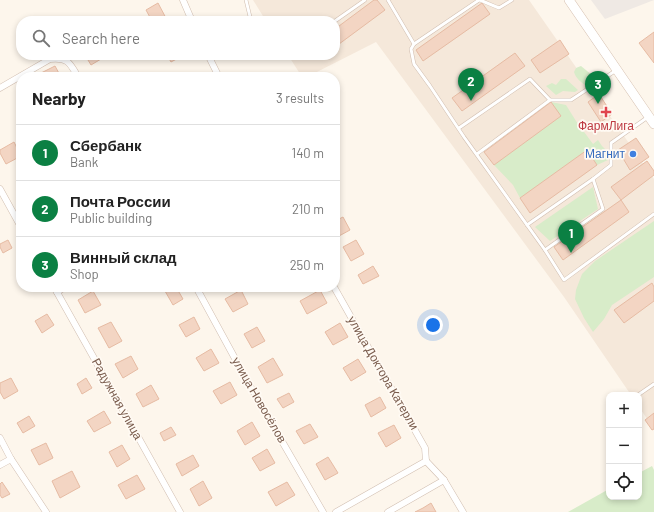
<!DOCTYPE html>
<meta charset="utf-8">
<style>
:root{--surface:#fff;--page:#f2f2f2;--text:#222;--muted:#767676;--line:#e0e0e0;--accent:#0b8043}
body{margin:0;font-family:Barlow,sans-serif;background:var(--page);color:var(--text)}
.controls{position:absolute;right:12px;bottom:12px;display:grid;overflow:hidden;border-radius:8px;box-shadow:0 2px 6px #0003}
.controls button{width:36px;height:36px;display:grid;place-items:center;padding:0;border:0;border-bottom:1px solid var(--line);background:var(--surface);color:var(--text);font:20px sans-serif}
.you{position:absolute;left:433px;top:325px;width:14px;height:14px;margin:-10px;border:3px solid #fff;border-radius:50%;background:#1a73e8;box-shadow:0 0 0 6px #1a73e833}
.badge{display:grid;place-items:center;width:26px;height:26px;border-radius:50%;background:var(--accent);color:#fff;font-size:13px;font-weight:700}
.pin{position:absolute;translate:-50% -33px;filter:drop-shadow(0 1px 2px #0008)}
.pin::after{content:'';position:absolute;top:21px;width:14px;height:12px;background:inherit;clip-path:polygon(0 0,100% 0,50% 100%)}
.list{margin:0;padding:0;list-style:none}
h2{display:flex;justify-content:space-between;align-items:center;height:52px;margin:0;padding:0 16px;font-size:17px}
h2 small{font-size:13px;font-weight:400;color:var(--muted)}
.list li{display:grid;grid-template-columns:26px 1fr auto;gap:12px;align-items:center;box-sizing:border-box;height:56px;padding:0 16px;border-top:1px solid var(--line)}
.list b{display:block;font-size:15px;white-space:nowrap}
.list p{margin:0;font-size:13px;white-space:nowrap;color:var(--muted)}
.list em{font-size:13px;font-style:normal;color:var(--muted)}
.icon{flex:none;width:22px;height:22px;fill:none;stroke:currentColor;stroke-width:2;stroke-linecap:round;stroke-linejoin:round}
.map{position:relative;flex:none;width:654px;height:512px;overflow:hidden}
.search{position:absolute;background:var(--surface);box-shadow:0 2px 6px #0003;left:16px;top:16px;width:324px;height:44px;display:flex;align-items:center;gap:10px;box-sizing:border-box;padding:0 14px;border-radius:16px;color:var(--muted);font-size:15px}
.panel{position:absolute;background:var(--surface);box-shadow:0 2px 6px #0003;left:16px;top:72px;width:324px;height:220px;border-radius:16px}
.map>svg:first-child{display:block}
.residential{fill:#f5e8da}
.industrial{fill:#efe9e4}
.green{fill:#d8ecc9}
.building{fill:#f3d5c3;stroke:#e6bba3}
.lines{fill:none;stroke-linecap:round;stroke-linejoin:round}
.lane-casing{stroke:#d1beb0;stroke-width:4}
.street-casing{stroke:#d1beb0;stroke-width:7}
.secondary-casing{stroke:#d6c0b0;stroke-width:10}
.lane{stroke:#fff;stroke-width:3}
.street{stroke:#fff;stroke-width:6}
.secondary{stroke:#fff;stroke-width:9}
.health-dot{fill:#e0444e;stroke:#fffaf3;stroke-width:1.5}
.shop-dot{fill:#3f7fe0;stroke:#fffaf3;stroke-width:1.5}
.labels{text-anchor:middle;stroke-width:3.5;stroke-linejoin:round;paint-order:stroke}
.health-label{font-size:12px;fill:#be3a42;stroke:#fffaf3}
.shop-label{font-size:12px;fill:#366cbe;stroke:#fffaf3;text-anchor:end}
.street-label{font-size:12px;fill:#7a5c4d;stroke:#fffaf3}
</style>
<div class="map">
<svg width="654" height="512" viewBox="0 0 654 512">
<rect width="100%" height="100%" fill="#fdf6ec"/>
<!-- residential -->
<path class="residential" d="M253,0H529L654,179V429L639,407V395H631L564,297L376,42L307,77H302L288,55H335V21H266Z"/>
<!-- industrial -->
<path class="industrial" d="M591,0H654L605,19Z"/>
<!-- green -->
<g class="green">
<path d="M581,66L598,80L588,87C582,83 576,79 574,72L576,68Z"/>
<path d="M561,79H566L578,90L575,92L563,91L556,95L546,86L552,83L556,85Z"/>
<path d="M551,102L566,105L576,121L593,144L598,140L602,146L608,152V160L597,165L587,150L520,198L513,185L494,165L560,116Z"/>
<path d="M593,187L598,209L550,241L535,227Z"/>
<path d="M654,221V277L612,305L604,319L593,332L584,318L575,299L576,290L582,274L595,261Z"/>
<path d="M652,466L654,470V512H568L609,489V497H639V473Z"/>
</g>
<!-- building -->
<g class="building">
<path d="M374,0H377L385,10L335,47V29Z"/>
<path d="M158,3L167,20L165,21H152L146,10Z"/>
<path d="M482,3L490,14L423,61L416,50Z"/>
<path d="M654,32V63L639,43Z"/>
<path d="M560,40L569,54L540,73L531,60Z"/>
<path d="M515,53L525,66L462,111L452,98Z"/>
<path d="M85,55H105L106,56L91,65Z"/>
<path d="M167,55H184L171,62Z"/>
<path d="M55,66L61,77H41L39,74Z"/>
<path d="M599,94L612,114L601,122L588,102Z"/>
<path d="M551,102L561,116L494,165L484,152Z"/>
<path d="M636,138L649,157L630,170L618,150Z"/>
<path d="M14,142L21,156L6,164L0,153V150Z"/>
<path d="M587,150L597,165L530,213L520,198Z"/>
<path d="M647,161L654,171V175L621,200L611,187Z"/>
<path d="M621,200L629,212L563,260L554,247Z"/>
<path d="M343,217L350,230L339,236L335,229V221Z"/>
<path d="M8,240L12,248L3,253L0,247V244Z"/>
<path d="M356,240L364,254L351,261L343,247Z"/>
<path d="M373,266L379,276L363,284L358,275Z"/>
<path d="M652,283L654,287V301L624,323L614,310Z"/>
<path d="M172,287H176L183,299L173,305L165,291Z"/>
<path d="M241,290L248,304L233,312L225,299Z"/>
<path d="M320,290L327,303L307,314L300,301Z"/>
<path d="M93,291L101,305L85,313L78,300Z"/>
<path d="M47,314L54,325L42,333L35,321Z"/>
<path d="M194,317L200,329L186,337L179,325Z"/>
<path d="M111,322L122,341L109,348L98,328Z"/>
<path d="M340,323L348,337L333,345L325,332Z"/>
<path d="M257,327L265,341L252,348L244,334Z"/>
<path d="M211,349L219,363L204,371L196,358Z"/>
<path d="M131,356L138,369L123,378L115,364Z"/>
<path d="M273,358L283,375L267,383L258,367Z"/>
<path d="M358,359L366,372L351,381L343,368Z"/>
<path d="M11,378L18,391L4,399L0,392V383Z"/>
<path d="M86,378L92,388L82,394L77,384Z"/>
<path d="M230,382L237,395L221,404L213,391Z"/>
<path d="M151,385L159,399L143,407L136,394Z"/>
<path d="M289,393L294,402L283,408L277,399Z"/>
<path d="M380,397L386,408L371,417L365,405Z"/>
<path d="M104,411L111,423L94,432L87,421Z"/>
<path d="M654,413V429L652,430L645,420Z"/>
<path d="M29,416L35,426L23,433L17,423Z"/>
<path d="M252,422L260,436L245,445L237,431Z"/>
<path d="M310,424L318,437L304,444L296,431Z"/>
<path d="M394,425L401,438L386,447L378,433Z"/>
<path d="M171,427L176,435L164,441L160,433Z"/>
<path d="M46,443L53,458L39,465L31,450Z"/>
<path d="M122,445L130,459L117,467L109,452Z"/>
<path d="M267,449L275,463L260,471L252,458Z"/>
<path d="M193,455L199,466L182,476L176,464Z"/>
<path d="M328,457L338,473L325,480L316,464Z"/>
<path d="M72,471L80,487L60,498L52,481Z"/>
<path d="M137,475L145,489L126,499L118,485Z"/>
<path d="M203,481L212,498L199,506L190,489Z"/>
<path d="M2,482L10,494L2,498L0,495V484Z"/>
<path d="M287,482L295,495L276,506L268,492Z"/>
<path d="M431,503L436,512H415L423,508Z"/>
</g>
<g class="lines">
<defs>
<g id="lane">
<path d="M246,0L251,21"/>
<path d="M388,0L414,44"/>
<path d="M479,0L414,44L411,49L414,64L430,86L464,137L545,250L564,280L654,214"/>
<path d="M480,0L499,8L512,0"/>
<path d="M335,21L365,0"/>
<path d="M459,128L530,79L550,100H571L615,71"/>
<path d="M477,154L550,100"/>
<path d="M527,225L593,179"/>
<path d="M545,250L603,209L593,179L611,165V143L648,117"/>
<path d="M638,395L654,384"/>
</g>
<g id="street">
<path d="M183,0L192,21"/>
<path d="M208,55L219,77"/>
<path d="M0,88L50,59C68,57 70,63 78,77"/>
<path d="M0,189L21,227"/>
<path d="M54,287L113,392L180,512"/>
<path d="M196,287L250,386L323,512"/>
<path d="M334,287L425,448L426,461"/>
<path d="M57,292L65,287"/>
<path d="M0,438L11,459L46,512"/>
<path d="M426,461L444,480L463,512"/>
<path d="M0,465L11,459"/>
<path d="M336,512L426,461"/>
<path d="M388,512L444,480"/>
</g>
<path id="secondary" d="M569,0L654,124"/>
</defs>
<!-- lane casing -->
<use href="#lane" class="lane-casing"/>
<!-- street casing -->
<use href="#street" class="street-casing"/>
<!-- secondary casing -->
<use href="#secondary" class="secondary-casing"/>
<!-- lane -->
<use href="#lane" class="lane"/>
<!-- street -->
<use href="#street" class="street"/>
<!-- secondary -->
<use href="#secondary" class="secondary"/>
</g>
<!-- markers -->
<path class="health-dot" d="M604 106h4v4h4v4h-4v4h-4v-4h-4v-4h4z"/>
<circle class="shop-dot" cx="633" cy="154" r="4"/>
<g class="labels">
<!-- health labels -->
<g class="health-label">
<text x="606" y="130">ФармЛига</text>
</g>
<!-- shop labels -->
<g class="shop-label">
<text x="625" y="158">Магнит</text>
</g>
<!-- street labels -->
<g class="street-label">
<text transform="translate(383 373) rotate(60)" y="4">улица Доктора Катерли</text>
<text transform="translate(117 399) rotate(61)" y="4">Радужная улица</text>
<text transform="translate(259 400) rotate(60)" y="4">улица Новосёлов</text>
</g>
</g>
</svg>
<div class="controls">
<button>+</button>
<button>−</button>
<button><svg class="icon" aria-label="locate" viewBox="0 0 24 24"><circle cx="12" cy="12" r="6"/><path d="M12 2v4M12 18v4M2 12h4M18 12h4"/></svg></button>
</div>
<div class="you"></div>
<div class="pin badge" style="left:571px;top:253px">1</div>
<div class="pin badge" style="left:471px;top:101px">2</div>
<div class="pin badge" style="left:598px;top:104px">3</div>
<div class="search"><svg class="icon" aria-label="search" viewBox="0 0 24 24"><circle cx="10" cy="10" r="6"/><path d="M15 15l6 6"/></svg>Search here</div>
<section class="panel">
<h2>Nearby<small>3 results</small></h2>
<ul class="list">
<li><span class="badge">1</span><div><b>Сбербанк</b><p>Bank</p></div><em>140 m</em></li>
<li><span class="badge">2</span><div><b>Почта России</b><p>Public building</p></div><em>210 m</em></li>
<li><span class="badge">3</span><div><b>Винный склад</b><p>Shop</p></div><em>250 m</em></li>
</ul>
</section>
</div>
